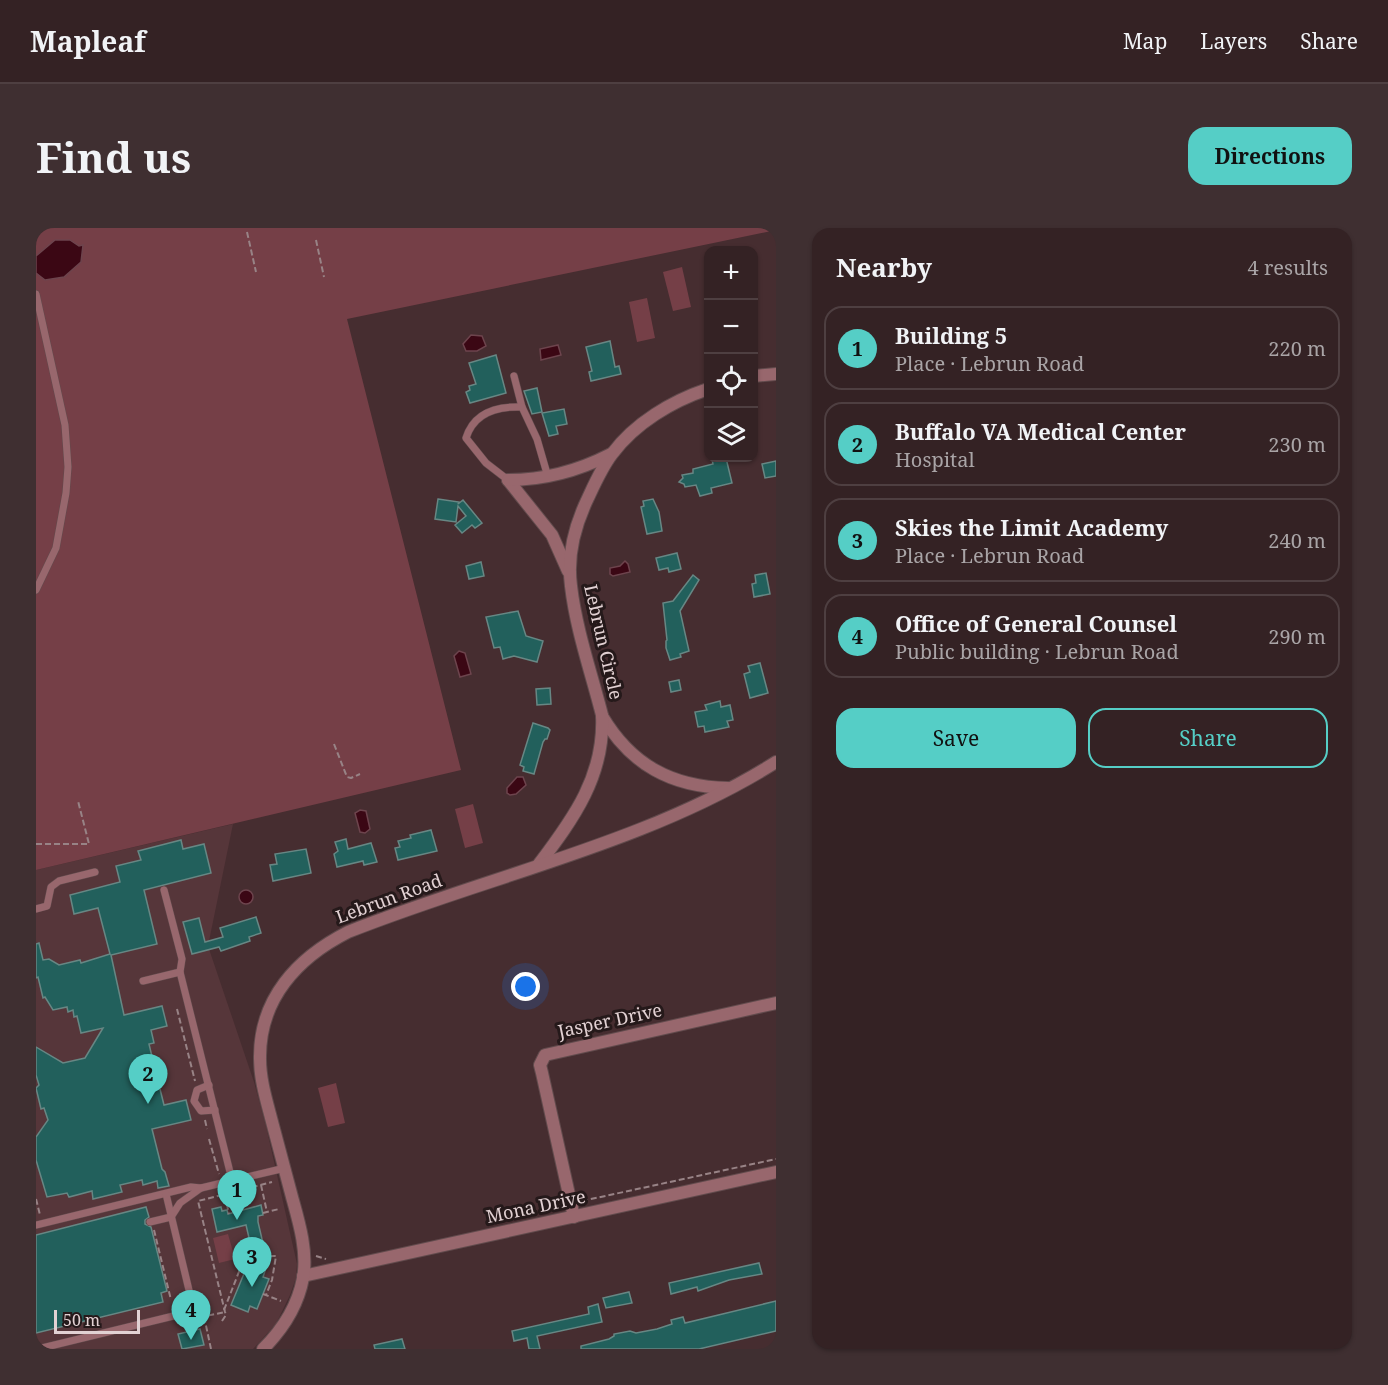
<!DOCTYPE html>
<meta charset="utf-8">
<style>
:root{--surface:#342224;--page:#3f2f31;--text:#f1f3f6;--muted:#a9a4a6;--line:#4e3f41;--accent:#55cec6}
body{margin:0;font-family:"Noto Serif",serif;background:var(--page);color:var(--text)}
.controls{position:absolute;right:18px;top:18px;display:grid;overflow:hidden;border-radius:12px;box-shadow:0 2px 4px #0004}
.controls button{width:54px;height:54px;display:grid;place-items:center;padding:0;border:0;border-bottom:2px solid var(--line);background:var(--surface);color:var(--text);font:30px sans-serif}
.scale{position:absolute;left:18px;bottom:15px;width:86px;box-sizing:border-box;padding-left:6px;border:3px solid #e2d1d3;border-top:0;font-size:16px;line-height:21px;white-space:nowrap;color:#e2d1d3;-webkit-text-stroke:4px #25191a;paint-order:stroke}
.you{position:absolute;left:490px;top:759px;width:21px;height:21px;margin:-15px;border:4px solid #fff;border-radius:50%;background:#1a73e8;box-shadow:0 0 0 9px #1a73e833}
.badge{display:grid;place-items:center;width:39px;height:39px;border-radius:50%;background:var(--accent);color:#111;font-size:20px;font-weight:700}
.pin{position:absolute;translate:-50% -50px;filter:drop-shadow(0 2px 3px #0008)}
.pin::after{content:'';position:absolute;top:32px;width:21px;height:18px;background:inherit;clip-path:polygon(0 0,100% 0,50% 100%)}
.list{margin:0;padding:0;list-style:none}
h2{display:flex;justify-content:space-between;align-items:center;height:78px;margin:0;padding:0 24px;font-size:26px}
h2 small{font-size:20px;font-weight:400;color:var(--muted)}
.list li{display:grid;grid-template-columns:39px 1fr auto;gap:18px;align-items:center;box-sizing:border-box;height:84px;margin:0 12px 12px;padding:0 12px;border:2px solid var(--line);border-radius:18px}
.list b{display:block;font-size:22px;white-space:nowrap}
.list p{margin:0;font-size:20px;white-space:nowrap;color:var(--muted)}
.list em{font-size:20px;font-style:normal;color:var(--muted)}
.actions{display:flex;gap:12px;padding:18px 24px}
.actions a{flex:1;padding:14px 0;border:2px solid var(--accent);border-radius:18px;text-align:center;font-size:21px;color:var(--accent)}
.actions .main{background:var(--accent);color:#111}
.icon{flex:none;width:33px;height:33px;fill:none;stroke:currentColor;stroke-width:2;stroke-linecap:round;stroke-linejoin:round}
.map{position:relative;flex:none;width:740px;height:1121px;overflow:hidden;border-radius:18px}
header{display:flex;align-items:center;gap:36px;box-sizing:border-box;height:84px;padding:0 30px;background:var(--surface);border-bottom:2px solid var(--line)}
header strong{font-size:28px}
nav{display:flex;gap:33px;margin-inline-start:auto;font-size:21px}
.intro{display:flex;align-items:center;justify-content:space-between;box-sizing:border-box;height:144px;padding:0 36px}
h1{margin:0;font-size:42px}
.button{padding:15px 27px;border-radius:18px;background:var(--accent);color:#111;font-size:21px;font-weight:700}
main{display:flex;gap:36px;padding:0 36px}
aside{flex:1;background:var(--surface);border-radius:18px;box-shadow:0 2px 4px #0004}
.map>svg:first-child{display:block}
.built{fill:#56363a}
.green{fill:#753f47}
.water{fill:#3b0714;stroke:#6d444d;stroke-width:1.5}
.building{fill:#22605c;stroke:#678784;stroke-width:1.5}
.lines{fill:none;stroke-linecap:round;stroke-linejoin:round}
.lane-casing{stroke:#624b4d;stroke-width:8}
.street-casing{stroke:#624b4d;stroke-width:14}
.path{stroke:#988386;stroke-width:2;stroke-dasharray:6 3;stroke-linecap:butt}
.lane{stroke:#98676d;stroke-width:7}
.street{stroke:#98676d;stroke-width:12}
.labels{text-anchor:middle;stroke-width:6;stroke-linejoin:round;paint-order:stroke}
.street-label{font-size:18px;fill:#e2d1d3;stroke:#25191a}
</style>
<header>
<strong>Mapleaf</strong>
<nav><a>Map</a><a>Layers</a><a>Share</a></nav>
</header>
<div class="intro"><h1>Find us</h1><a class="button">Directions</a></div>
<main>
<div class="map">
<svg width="740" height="1121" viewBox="0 0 740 1121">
<rect width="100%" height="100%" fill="#462d30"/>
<!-- built -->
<path class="built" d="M197,596L172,718L218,854L230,898L261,1036L260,1050L254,1067L240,1096L217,1121H0V642Z"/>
<!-- green -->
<g class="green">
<path d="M0,0H740V2L311,91L425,542L0,642Z"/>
<path d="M646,39L655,79L637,83L627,44Z"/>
<path d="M611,70L619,110L601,114L593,74Z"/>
<path d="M437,576L447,615L429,620L419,581Z"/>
<path d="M300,855L309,895L292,899L282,860Z"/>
<path d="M192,1006L199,1031L183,1035L177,1010Z"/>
</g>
<!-- water -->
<g class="water">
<path d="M19,12H34L43,18L47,17L45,34L28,49L9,52L0,45V28Z"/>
<path d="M435,107L446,108L450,118L441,123H430L427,116Z"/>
<path d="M522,117L525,127L505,132L504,121Z"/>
<path d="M589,333L592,336L594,344L577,348L574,346V340L584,338Z"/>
<path d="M423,423L429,425L435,446L424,449L418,428Z"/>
<path d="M481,549H487L490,557L480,566L474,567L471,565V560Z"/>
<path d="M324,582L330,583L334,601L329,605L324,604L319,585Z"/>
<circle cx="210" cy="669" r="7"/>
</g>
<!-- building -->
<g class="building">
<path d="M574,113L579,139L583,138L585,146L555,153L553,144L556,143L550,119Z"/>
<path d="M460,127L470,165L434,175L430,164L434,162L433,158L440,156L433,135Z"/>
<path d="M501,160L506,184L496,186L488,163Z"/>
<path d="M528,181L531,196L520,198L522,206L513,208L506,185Z"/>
<path d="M682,230H690L696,255L675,260L676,265L664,268L660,257L649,259L648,256L643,254L647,250L646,247L657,245V241L677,236L676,231Z"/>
<path d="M740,233V248L729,250L726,236Z"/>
<path d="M402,271L423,274L422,276L427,272L446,295L439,300L436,297L426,305L419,297L430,288L422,278L420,294L399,291Z"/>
<path d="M617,271L623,284L626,303L611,306L605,279L608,278L607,273Z"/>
<path d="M641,325L645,341L633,344L632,340L623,342L620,330Z"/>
<path d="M445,334L448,348L433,351L430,338Z"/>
<path d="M730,345L734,366L718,369L716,356L720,355L719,347Z"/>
<path d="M657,347L663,352L644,383L653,423L644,426L645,429L634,432L630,420V413L631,412L627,375L637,373Z"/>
<path d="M482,383L490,408L507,413L501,434L478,428L467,431L464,419L458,420L450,389Z"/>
<path d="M724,435L732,465L714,470L708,446L714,444L712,438Z"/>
<path d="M643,452L645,462L635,464L633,454Z"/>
<path d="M514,460L515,476L501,477L500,461Z"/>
<path d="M684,473L685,479L694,477L697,492L691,493L693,499L669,504L668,498L662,499L659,484L671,482L669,477Z"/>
<path d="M497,495L512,500L514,502L511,511H509L507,514L498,546L487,543L488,539L484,537Z"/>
<path d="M395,602L401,623L362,632L359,620L364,619L362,613L375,610L374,607Z"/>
<path d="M310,611L312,621L335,615L341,634L328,637L327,633L301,639L298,626L302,623L299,614Z"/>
<path d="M145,612L147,621L168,616L175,645L108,662L121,716L75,727L88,787L126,778L131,798L115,802L118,815L113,816L118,837L128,877L150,872L155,892L116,901L126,941L129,944L133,958L122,960L121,953L107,957L106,952L84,957L86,964L57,971L56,963L33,969L31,965L11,969L0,932V909L12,892L8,880L5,881L0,860L3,857L0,847V819L27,835L49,830L67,800L45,805L41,788L38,789L37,782L32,784L31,779L17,782L9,769L7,770L2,749L0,750V716L3,715L7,732L13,731L23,737L44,732L45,735L74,726L62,680L38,686L34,667L84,654L80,638L105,632L102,623Z"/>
<path d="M270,621L275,645L237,653L234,637L241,636L239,626Z"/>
<path d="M220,689L225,705L213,709L214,713L185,723L183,719L156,726L147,694L163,690L169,714L187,709L184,700Z"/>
<path d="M225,977L227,987L222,988V994L229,1024L217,1027L210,997L181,1004L176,981L185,979L186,983L191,982L192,986Z"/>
<path d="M110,979L113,989L109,992V996L115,999L131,1063L125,1065L127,1074L0,1105V1007Z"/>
<path d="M723,1035L726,1046L693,1052L662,1063L661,1059L635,1066L633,1055Z"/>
<path d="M212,1036L229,1043L227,1049L233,1051L221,1081L214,1078L212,1084L195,1077Z"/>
<path d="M593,1064L596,1075L570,1080L567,1070Z"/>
<path d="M740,1073V1103L663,1121H545V1118L573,1111L578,1108V1106L594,1103L600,1105L621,1101L636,1096L635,1092L647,1089L649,1095Z"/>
<path d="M562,1076L566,1094L501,1108L504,1121H493L491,1110L478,1113L476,1103L553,1086L552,1079Z"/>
<path d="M164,1101L168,1117L146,1121L142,1106Z"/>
<path d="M366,1111L369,1121H339L338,1117Z"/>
</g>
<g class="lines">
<defs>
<g id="lane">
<path d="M0,66L29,197L32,239L30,265L20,320L0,362"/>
<path d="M478,148L486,179"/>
<path d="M472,252L450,235L430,210C438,184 461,178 486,179L501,211L512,249"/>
<path d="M128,662L146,731L144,744L196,952"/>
<path d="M0,681L11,678L15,659L23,653L59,644"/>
<path d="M107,753L144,744"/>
<path d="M173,857L161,862L158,873L165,883L179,882"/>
<path d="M114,994L135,989L144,975L165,960L249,940"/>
<path d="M0,997L155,959L165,960"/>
<path d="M2,1121L158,1083L130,966"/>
</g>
<g id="street">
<path d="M718,148L740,146"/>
<path d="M472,252L516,307L532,343"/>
<path d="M472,252C510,252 542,243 575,226"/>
<path d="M566,488C595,537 636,559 692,560"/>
<path d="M503,636C538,590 569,547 566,487C555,444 540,401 535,358C531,328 539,297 552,270C559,255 566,239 576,226C599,195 636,173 672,161"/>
<path d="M538,989L506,845L504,837L509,827L740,775"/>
<path d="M267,1048L740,944"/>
<path d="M227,1121C246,1102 262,1077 267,1050C272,1024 263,994 256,969C249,943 242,916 235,890C230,871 224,851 224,831C223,771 261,730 312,704C452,648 612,615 740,534"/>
</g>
</defs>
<!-- lane casing -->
<use href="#lane" class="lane-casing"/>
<!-- street casing -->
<use href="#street" class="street-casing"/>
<!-- path -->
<g class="path">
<path d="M211,4L220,44"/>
<path d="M280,12L288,49"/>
<path d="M298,516L311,549L315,550L324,546"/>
<path d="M0,616H53L42,573"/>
<path d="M141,781L159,853"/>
<path d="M169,892L171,901"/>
<path d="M173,911L183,946"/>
<path d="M225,957L231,984"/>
<path d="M189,967L193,986"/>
<path d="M0,971L4,987"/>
<path d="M546,973L740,931"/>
<path d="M227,985L243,981"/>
<path d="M118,1002L135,1072"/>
<path d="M280,1028L290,1031"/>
<path d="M227,1066L245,1073"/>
<path d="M188,1082L208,1031C222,1035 228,1027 240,1028L236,1052L230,1067"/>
<path d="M186,1093L190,1087L189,1084L162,973L236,954"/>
<path d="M175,1121L169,1093L170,1088L189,1084"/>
</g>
<!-- lane -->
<use href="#lane" class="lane"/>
<!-- street -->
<use href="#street" class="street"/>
</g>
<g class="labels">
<!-- street labels -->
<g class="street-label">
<text transform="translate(567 414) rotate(77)" y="6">Lebrun Circle</text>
<text transform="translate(353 671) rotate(-20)" y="6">Lebrun Road</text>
<text transform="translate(574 793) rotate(-12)" y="6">Jasper Drive</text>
<text transform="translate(500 979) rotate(-12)" y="6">Mona Drive</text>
</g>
</g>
</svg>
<div class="controls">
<button>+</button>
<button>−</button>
<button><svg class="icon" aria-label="locate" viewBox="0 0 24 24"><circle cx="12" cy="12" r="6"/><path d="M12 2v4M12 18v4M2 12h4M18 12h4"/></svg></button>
<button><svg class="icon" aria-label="layers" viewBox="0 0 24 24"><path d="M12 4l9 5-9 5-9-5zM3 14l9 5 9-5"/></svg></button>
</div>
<div class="scale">50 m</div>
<div class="you"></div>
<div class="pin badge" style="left:201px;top:992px">1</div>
<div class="pin badge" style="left:112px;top:876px">2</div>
<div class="pin badge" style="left:216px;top:1059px">3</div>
<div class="pin badge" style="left:155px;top:1112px">4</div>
</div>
<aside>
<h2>Nearby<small>4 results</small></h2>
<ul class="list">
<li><span class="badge">1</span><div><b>Building 5</b><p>Place · Lebrun Road</p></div><em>220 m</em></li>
<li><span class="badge">2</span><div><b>Buffalo VA Medical Center</b><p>Hospital</p></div><em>230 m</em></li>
<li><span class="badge">3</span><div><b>Skies the Limit Academy</b><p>Place · Lebrun Road</p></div><em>240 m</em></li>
<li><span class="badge">4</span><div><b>Office of General Counsel</b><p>Public building · Lebrun Road</p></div><em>290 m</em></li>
</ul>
<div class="actions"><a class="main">Save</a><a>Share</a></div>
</aside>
</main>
